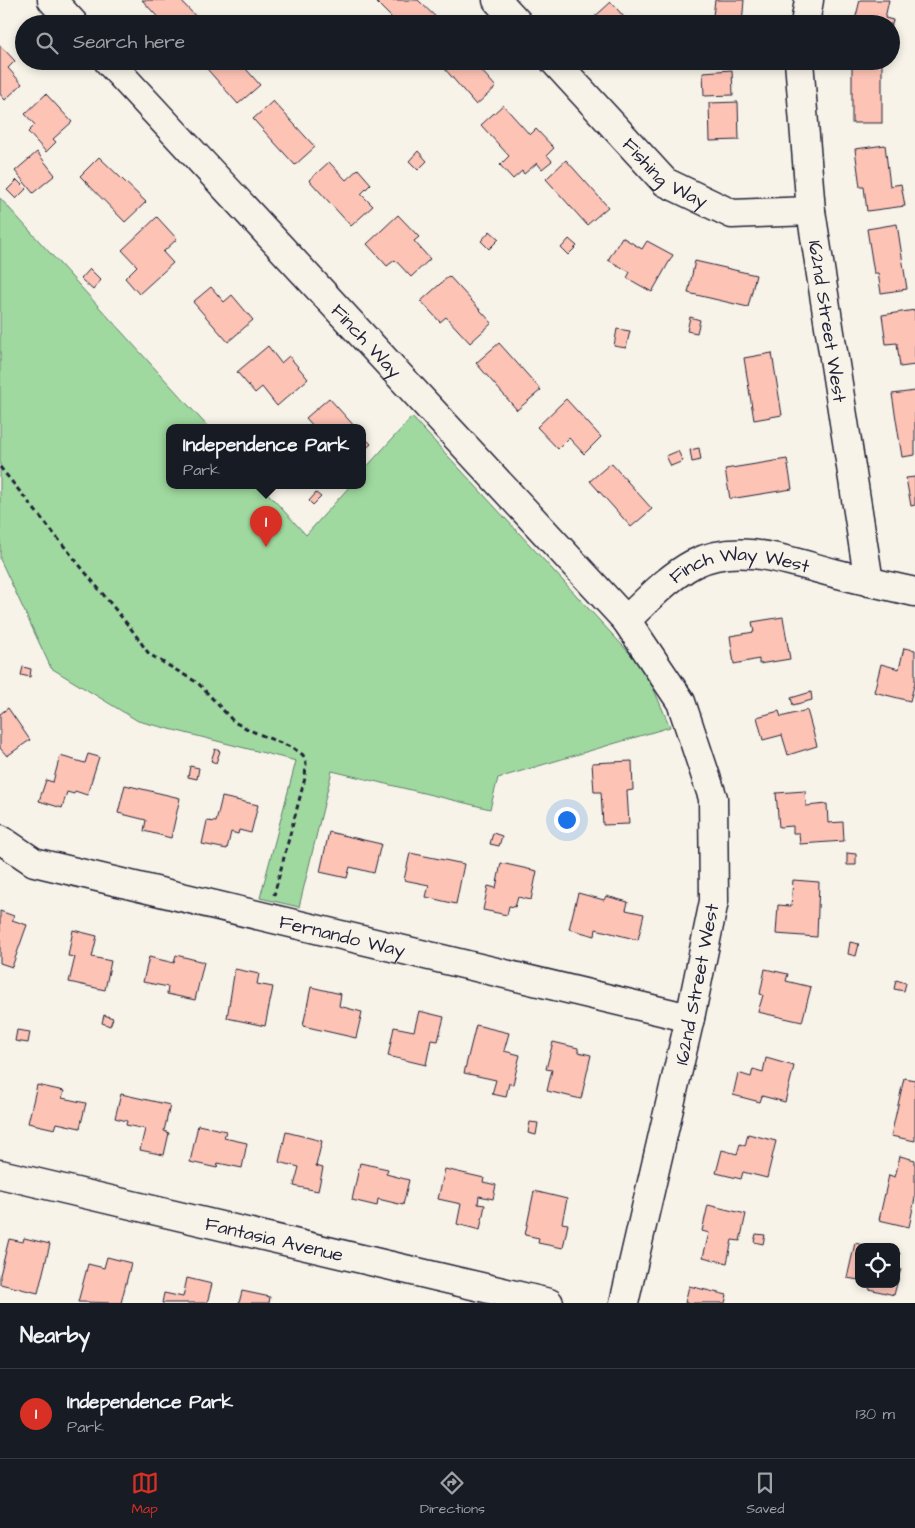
<!DOCTYPE html>
<style>
:root{--surface:#171b24;--page:#242831;--text:#f1f3f6;--muted:#9ea1a6;--line:#363941;--accent:#d93025}
body{margin:0;font-family:"Architects Daughter",sans-serif;background:var(--page);color:var(--text)}
.controls{position:absolute;right:15px;bottom:15px;display:grid;overflow:hidden;border-radius:10px;box-shadow:0 2px 8px #0003}
.controls button{width:45px;height:45px;display:grid;place-items:center;padding:0;border:0;border-bottom:1px solid var(--line);background:var(--surface);color:var(--text);font:25px sans-serif}
.you{position:absolute;left:566px;top:819px;width:18px;height:18px;margin:-12px;border:4px solid #fff;border-radius:50%;background:#1a73e8;box-shadow:0 0 0 8px #1a73e833}
.badge{display:grid;place-items:center;width:32px;height:32px;border-radius:50%;background:var(--accent);color:#fff;font-size:16px;font-weight:700}
.pin{position:absolute;translate:-50% -41px;filter:drop-shadow(0 1px 2px #0008)}
.pin::after{content:'';position:absolute;top:26px;width:18px;height:15px;background:inherit;clip-path:polygon(0 0,100% 0,50% 100%)}
.popup{position:absolute;left:166px;top:424px;width:200px;height:65px;box-sizing:border-box;display:grid;place-content:center;border-radius:10px;background:var(--surface);filter:drop-shadow(0 1px 4px #0005);font-size:16px;white-space:nowrap;color:var(--muted)}
.popup b{font-size:19px;color:var(--text)}
.popup::after{content:'';position:absolute;left:50%;top:100%;margin-left:-10px;border:10px solid transparent;border-top-color:var(--surface)}
.list{margin:0;padding:0;list-style:none}
h2{display:flex;justify-content:space-between;align-items:center;height:65px;margin:0;padding:0 20px;font-size:21px}
h2 small{font-size:16px;font-weight:400;color:var(--muted)}
.list li{display:grid;grid-template-columns:32px 1fr auto;gap:15px;align-items:center;box-sizing:border-box;height:90px;padding:0 20px;border-top:1px solid var(--line)}
.list b{display:block;font-size:19px;white-space:nowrap}
.list p{margin:0;font-size:16px;white-space:nowrap;color:var(--muted)}
.list em{font-size:16px;font-style:normal;color:var(--muted)}
.icon{flex:none;width:28px;height:28px;fill:none;stroke:currentColor;stroke-width:2;stroke-linecap:round;stroke-linejoin:round}
.map{position:relative;flex:none;width:915px;height:1303px;overflow:hidden}
.search{position:absolute;background:var(--surface);box-shadow:0 2px 8px #0003;left:15px;right:15px;top:15px;height:55px;display:flex;align-items:center;gap:12px;box-sizing:border-box;padding:0 18px;border-radius:28px;color:var(--muted);font-size:19px}
.sheet{height:155px;background:var(--surface)}
nav{display:flex;justify-content:space-around;align-items:center;box-sizing:border-box;height:70px;border-top:1px solid var(--line);background:var(--surface);font-size:14px;color:var(--muted)}
nav a{display:grid;justify-items:center;gap:2px}
nav .on{color:var(--accent)}
.map>svg:first-child{display:block}
.green{fill:#9fd99f;stroke:#607e6d}
.building{fill:#fdc3b5;stroke:#22223b}
.lines{fill:none;stroke-linecap:round;stroke-linejoin:round}
.minor-casing{stroke:#22223b;stroke-width:31}
.path{stroke:#22223b;stroke-width:3;stroke-dasharray:5 4;stroke-linecap:butt}
.minor{stroke:#f7f3e8;stroke-width:28}
.labels{text-anchor:middle;stroke-width:4.5;stroke-linejoin:round;paint-order:stroke}
.street-label{font-size:19px;fill:#22223b;stroke:#f7f3e8}
</style>
<div class="map">
<svg width="915" height="1303" viewBox="0 0 915 1303">
<rect width="100%" height="100%" fill="#f7f3e8"/>
<filter id="ink" filterUnits="userSpaceOnUse"><feTurbulence type="fractalNoise" baseFrequency=".02" numOctaves="2"/><feDisplacementMap in="SourceGraphic" scale="10" xChannelSelector="R" yChannelSelector="G"/><feConvolveMatrix kernelMatrix="1 2 1 2 8 2 1 2 1" color-interpolation-filters="sRGB"/></filter>
<g filter="url(#ink)">
<!-- green -->
<path class="green" d="M0,198L209,428H170V486H261L306,535L350,486H362V472L412,417L646,671L670,727L498,778L490,809L332,771L299,907L260,898L296,761L138,721L51,668L0,559Z"/>
<!-- building -->
<g class="building">
<path d="M142,0H180L203,24H164Z"/>
<path d="M378,0H418L442,23L398,24L376,2Z"/>
<path d="M715,0H744L742,24H712Z"/>
<path d="M860,0H889L885,18L893,20L891,28V24H854Z"/>
<path d="M611,2L630,24H592L590,21Z"/>
<path d="M0,45L15,61L8,68L22,84L5,100L0,94Z"/>
<path d="M200,61H239L260,85L238,104Z"/>
<path d="M438,61H473L496,87L476,105Z"/>
<path d="M627,61H640L633,68Z"/>
<rect x="852" y="61" width="30" height="62"/>
<path d="M732,70L733,95L704,96L703,72Z"/>
<path d="M46,94L72,122L53,139L56,142L46,152L28,132L35,125L25,114Z"/>
<path d="M273,101L315,147L295,165L253,119Z"/>
<path d="M738,102L739,140L710,141L709,103Z"/>
<path d="M503,105L530,135L536,129L554,148L547,155L552,161L542,169L537,163L524,174L522,171L513,179L500,165L509,156L481,125Z"/>
<path d="M885,145L890,186L901,184L905,206L867,211L864,187H860L855,149Z"/>
<path d="M418,151L427,161L418,170L409,161Z"/>
<path d="M37,152L55,175L33,193L15,171Z"/>
<path d="M99,157L146,202L125,222L80,176Z"/>
<path d="M566,160L608,207L587,225L546,179Z"/>
<path d="M329,162L346,180L358,169L371,184L361,194L373,206L351,226L309,180Z"/>
<path d="M17,180L26,189L16,199L7,190Z"/>
<path d="M398,215L419,237L414,241L430,259L411,277L395,260L387,266L367,244Z"/>
<path d="M157,217L177,239L163,252L173,263L139,294L125,278L137,266L122,250Z"/>
<path d="M897,224L907,289L881,293L878,273H874L867,229Z"/>
<path d="M490,231L499,239L489,249L481,241Z"/>
<path d="M622,237L642,249L647,241L673,255L652,292L627,278L630,272L608,260Z"/>
<path d="M569,239L577,246L568,255L561,248Z"/>
<path d="M695,261L756,275L748,307L688,293Z"/>
<path d="M90,269L101,280L93,290L81,279Z"/>
<path d="M449,276L492,323L470,343L446,317L440,322L421,301Z"/>
<path d="M211,287L224,302L232,295L253,320L228,342L193,302Z"/>
<path d="M915,310V365L900,367L897,343L886,344L882,315Z"/>
<path d="M690,317L700,320L697,333L687,331Z"/>
<path d="M617,329L630,331L626,348L614,346Z"/>
<path d="M499,343L541,390L517,410L476,363Z"/>
<path d="M268,346L281,363L289,356L308,379L277,406L262,387L255,393L237,372Z"/>
<path d="M772,353L782,415L754,420L744,358Z"/>
<path d="M915,391V455L902,457L892,394Z"/>
<path d="M329,398L356,428H315L306,418Z"/>
<path d="M566,399L601,437L584,454L569,438L558,449L537,427Z"/>
<path d="M362,435L371,444L362,452Z"/>
<path d="M699,448L701,460L692,462L690,450Z"/>
<path d="M678,451L683,461L671,466L666,456Z"/>
<path d="M787,459L792,489L730,499L725,469Z"/>
<path d="M611,463L652,509L631,527L590,481Z"/>
<path d="M915,477V505L911,506L906,478Z"/>
<path d="M316,493L321,497L313,505L309,501Z"/>
<path d="M783,617L790,659L759,664V659L734,664L730,636L754,632L752,622Z"/>
<path d="M904,648L915,650V682L910,701L874,692L881,664L899,669Z"/>
<path d="M23,667L31,669L30,677L21,675Z"/>
<path d="M811,692L812,700L793,705L791,698Z"/>
<path d="M8,708L30,740L7,756L0,748V714Z"/>
<path d="M807,710L817,746L788,755L782,735L763,740L757,717L779,711L781,717Z"/>
<path d="M215,749L220,751L216,763L211,761Z"/>
<path d="M88,754L99,757L87,795L75,791L74,794L67,792L62,808L39,801L46,780L53,782L60,756L85,763Z"/>
<path d="M632,761L633,790L627,791L629,824L603,825L601,792H594L592,763Z"/>
<path d="M190,766L199,768L197,779L188,777Z"/>
<path d="M125,785L180,798L171,838L144,831L146,820L118,813Z"/>
<path d="M805,791L806,806L827,804L828,823L843,822L844,841L800,844L799,833H793V826L779,827L776,793Z"/>
<path d="M222,797L258,805L251,833L239,830L238,834L231,832L227,849L202,844L207,821L216,822Z"/>
<path d="M329,832L381,844L374,873L350,867L347,878L320,872Z"/>
<path d="M493,833L502,836L499,846L490,844Z"/>
<path d="M410,853L464,864L456,904L426,897L429,885L404,880Z"/>
<path d="M847,853L856,854V865H847Z"/>
<path d="M501,863L537,871L531,900L518,897L515,907L509,906L507,915L483,910L488,886L496,888Z"/>
<path d="M793,880L819,882L817,937L776,934L778,905L791,906Z"/>
<path d="M578,893L604,900L606,896L628,902L626,910L644,914L638,940L596,929L595,936L569,929Z"/>
<path d="M0,911L14,916L12,920L27,925L12,967L0,963Z"/>
<path d="M73,930L97,936L92,957L111,961L105,990L69,982L75,957L68,956Z"/>
<path d="M850,942L859,944L856,956L848,954Z"/>
<path d="M176,955L204,962L195,1000L167,994L168,987L143,982L149,957L174,963Z"/>
<path d="M235,969L259,974L257,984L273,987L265,1026L227,1018Z"/>
<path d="M765,969L788,974L786,981L811,987L802,1022L758,1012L763,995L760,994Z"/>
<path d="M896,980L906,983L904,991L894,989Z"/>
<path d="M311,987L341,994L339,1006L362,1012L356,1038L303,1026Z"/>
<path d="M419,1011L444,1017L438,1041L431,1040L426,1065L388,1056L394,1027L414,1031Z"/>
<path d="M104,1015L113,1018L110,1026L102,1023Z"/>
<path d="M476,1025L509,1033L504,1051L520,1055L513,1084L509,1083L506,1097L492,1094L496,1080L464,1073Z"/>
<path d="M17,1030L30,1032L28,1043L15,1041Z"/>
<path d="M553,1042L578,1048V1052L591,1055L581,1099L547,1091L552,1070L546,1069Z"/>
<path d="M766,1058L794,1066L785,1102L762,1096L760,1102L733,1095L738,1073L751,1077L753,1069L763,1072Z"/>
<path d="M904,1078L915,1080V1141L891,1136Z"/>
<path d="M37,1085L64,1091L62,1098L86,1103L80,1128L57,1123L55,1129L28,1123Z"/>
<path d="M121,1094L170,1105L164,1131L169,1133L164,1155L140,1150L145,1129L126,1125L127,1121L115,1118Z"/>
<path d="M530,1122L538,1123L536,1135L528,1133Z"/>
<path d="M198,1125L226,1131L224,1138L247,1143L242,1168L218,1163L217,1168L190,1162Z"/>
<path d="M286,1132L322,1141L316,1166L323,1168L318,1191L294,1186L299,1167L279,1162Z"/>
<path d="M748,1134L776,1141L767,1178L743,1172L741,1179L716,1173L722,1150L737,1154L740,1144L745,1146Z"/>
<path d="M900,1156L915,1160V1198L909,1227L879,1220L889,1175L895,1177Z"/>
<path d="M360,1163L388,1169L386,1174L409,1180L403,1205L378,1199L377,1206L352,1200Z"/>
<path d="M445,1169L484,1178L483,1182L496,1185L493,1199L479,1196L478,1204L485,1205L480,1230L457,1224L461,1204L438,1199Z"/>
<path d="M534,1191L567,1199L562,1223L568,1224L563,1248L538,1243L539,1238L525,1235Z"/>
<path d="M708,1205L746,1214L740,1241L732,1240L727,1263L703,1257L709,1233L702,1231Z"/>
<path d="M756,1234L765,1235L763,1244L754,1242Z"/>
<path d="M24,1238L50,1244L38,1293L0,1284V1275L9,1239L23,1242Z"/>
<path d="M855,1243L870,1247H859V1280L847,1278Z"/>
<path d="M896,1253H900L897,1268L901,1269L894,1295L869,1289L870,1284H896Z"/>
<path d="M107,1257L131,1263L121,1303L78,1302L88,1264L104,1268Z"/>
<path d="M187,1278L212,1284L207,1303H162L164,1293L183,1297Z"/>
<path d="M689,1286L727,1295L725,1303H685Z"/>
<path d="M242,1291L270,1297L269,1303H239Z"/>
</g>
<g class="lines">
<defs>
<g id="minor">
<path d="M52,0L74,24"/>
<path d="M497,0L519,24"/>
<path d="M805,24L809,0"/>
<path id="s1" d="M108,61L626,620L681,702L713,798L714,901L690,1018L624,1303"/>
<path id="s2" d="M554,61L665,182L732,214L811,211"/>
<path id="s3" d="M799,61L811,211L869,582"/>
<path id="s4" d="M626,620C647,601 667,578 693,564C738,541 788,561 834,573C861,580 888,586 915,592"/>
<path id="s5" d="M0,839L34,862L690,1018"/>
<path id="s6" d="M0,1174L549,1303"/>
</g>
</defs>
<!-- minor casing -->
<use href="#minor" class="minor-casing"/>
<!-- path -->
<path class="path" d="M0,467L132,630L149,654L198,683L234,722L254,732L293,748L303,755L306,763L305,778L274,895"/>
<!-- minor -->
<use href="#minor" class="minor"/>
</g>
</g>
<g class="labels">
<!-- street labels -->
<g class="street-label">
<text dy="7" stroke="none"><textPath href="#s2" startOffset="159">Fishing Way</textPath></text>
<text dy="7" stroke="none"><textPath href="#s3" startOffset="262">162nd Street West</textPath></text>
<text dy="7" stroke="none"><textPath href="#s1" startOffset="381">Finch Way</textPath></text>
<text dy="7" stroke="none"><textPath href="#s4" startOffset="134">Finch Way West</textPath></text>
<text dy="7" stroke="none"><textPath href="#s5" startOffset="358">Fernando Way</textPath></text>
<text transform="translate(696 984) rotate(-79)" y="7">162nd Street West</text>
<text dy="7" stroke="none"><textPath href="#s6" startOffset="282">Fantasia Avenue</textPath></text>
</g>
</g>
</svg>
<div class="controls">
<button><svg class="icon" aria-label="locate" viewBox="0 0 24 24"><circle cx="12" cy="12" r="6"/><path d="M12 2v4M12 18v4M2 12h4M18 12h4"/></svg></button>
</div>
<div class="you"></div>
<div class="pin badge" style="left:266px;top:547px">1</div>
<div class="popup"><b>Independence Park</b>Park</div>
<div class="search"><svg class="icon" aria-label="search" viewBox="0 0 24 24"><circle cx="10" cy="10" r="6"/><path d="M15 15l6 6"/></svg>Search here</div>
</div>
<section class="sheet">
<h2>Nearby<small></small></h2>
<ul class="list">
<li><span class="badge">1</span><div><b>Independence Park</b><p>Park</p></div><em>130 m</em></li>
</ul>
</section>
<nav>
<a class="on"><svg class="icon" aria-label="map" viewBox="0 0 24 24"><path d="M3 6l6-2 6 2 6-2v14l-6 2-6-2-6 2zM9 4v14M15 6v14"/></svg>Map</a>
<a><svg class="icon" aria-label="directions" viewBox="0 0 24 24"><path d="M12 3l9 9-9 9-9-9zM9 14v-3h6M13 9l2 2-2 2"/></svg>Directions</a>
<a><svg class="icon" aria-label="saved" viewBox="0 0 24 24"><path d="M7 4h10v16l-5-4-5 4z"/></svg>Saved</a>
</nav>
